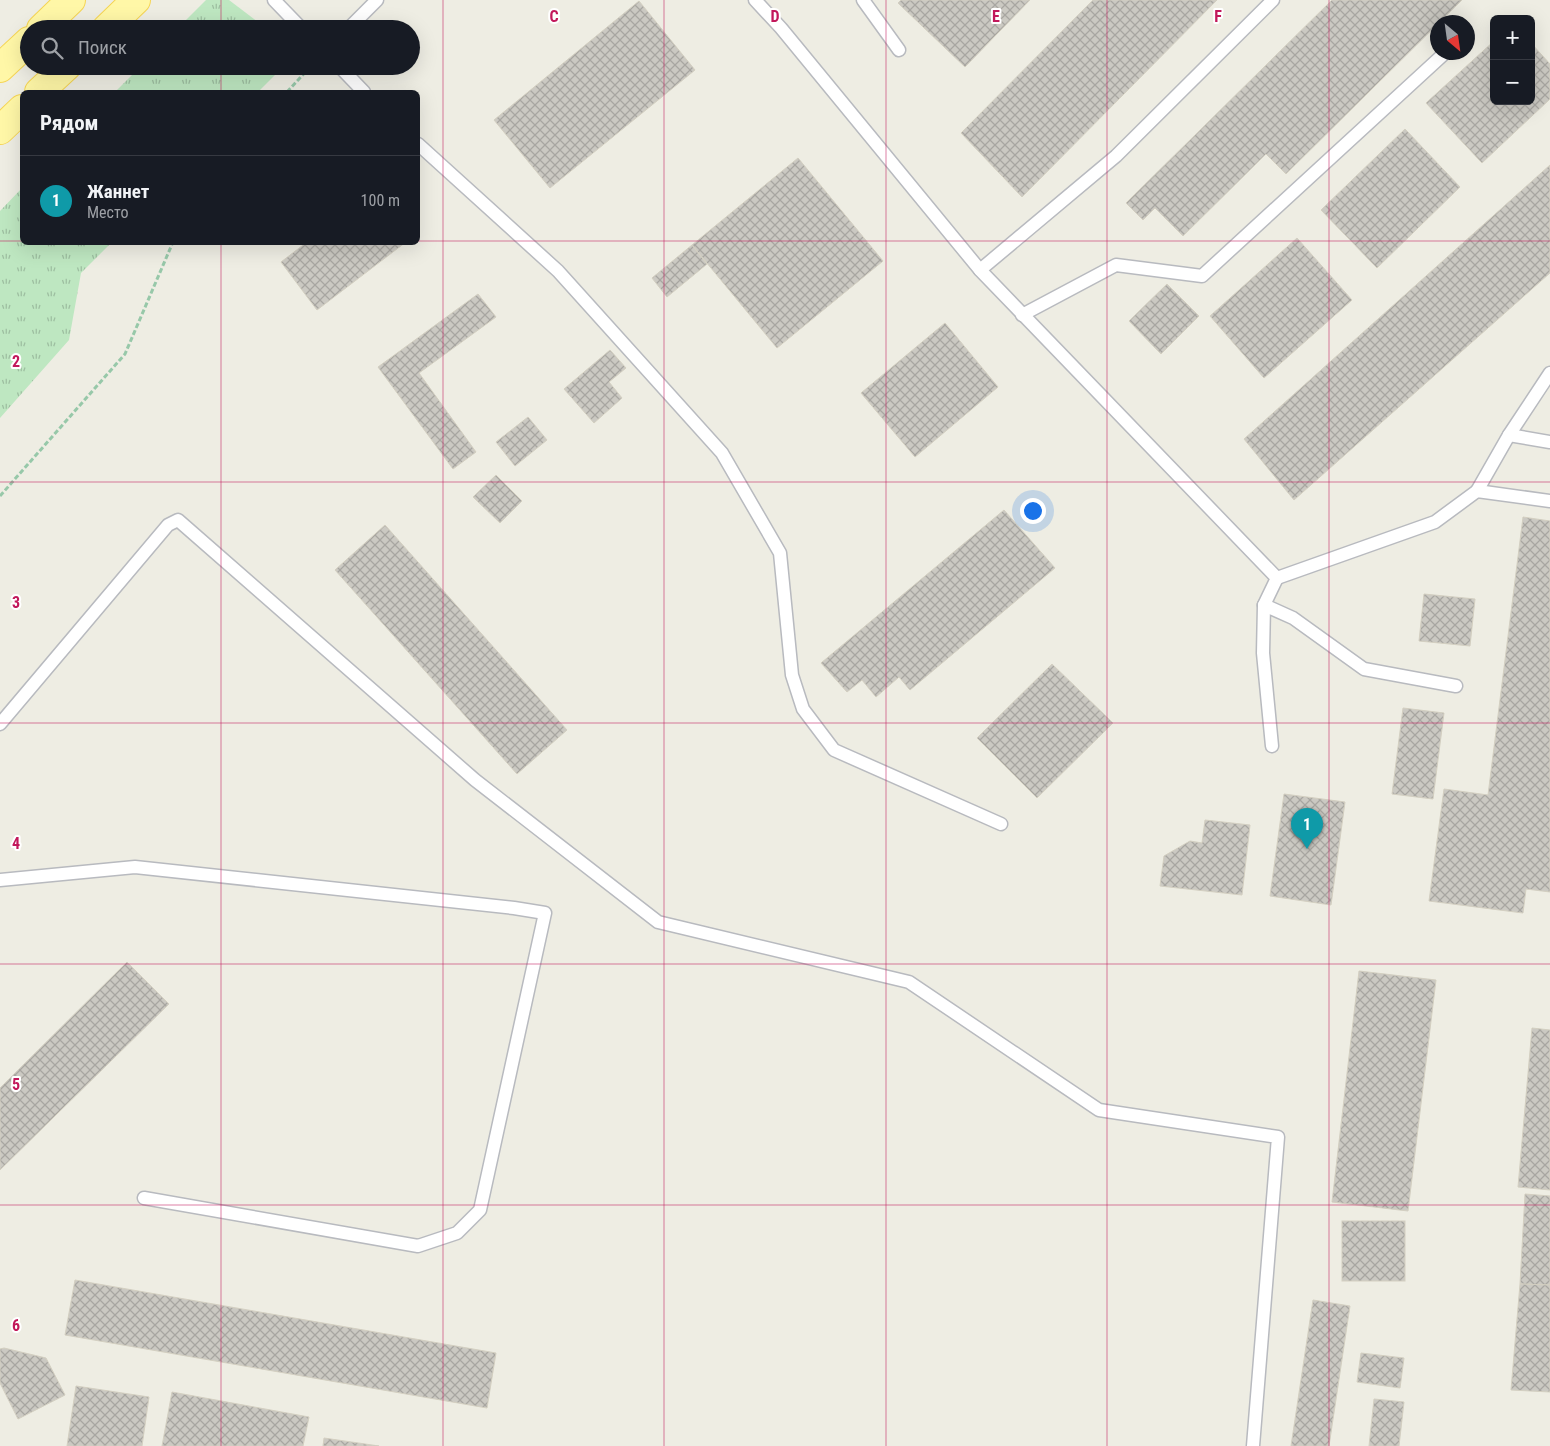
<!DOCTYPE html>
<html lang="ru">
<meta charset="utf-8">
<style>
:root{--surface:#171b24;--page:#20242c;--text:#f1f3f6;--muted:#9ea1a6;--line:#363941;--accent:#ef4628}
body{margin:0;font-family:"Roboto Condensed",sans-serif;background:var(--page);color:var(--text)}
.controls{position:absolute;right:15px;top:15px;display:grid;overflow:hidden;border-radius:8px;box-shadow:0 5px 20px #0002}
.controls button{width:45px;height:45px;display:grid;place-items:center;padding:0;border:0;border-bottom:1px solid var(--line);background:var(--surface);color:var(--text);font:25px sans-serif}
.compass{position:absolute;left:1430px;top:15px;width:45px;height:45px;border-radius:50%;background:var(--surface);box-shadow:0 5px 20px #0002;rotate:151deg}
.you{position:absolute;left:1032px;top:510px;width:18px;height:18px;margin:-12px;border:4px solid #fff;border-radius:50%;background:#1a73e8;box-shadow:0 0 0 8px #1a73e833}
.badge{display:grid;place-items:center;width:32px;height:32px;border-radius:50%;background:var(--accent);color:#fff;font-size:16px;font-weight:700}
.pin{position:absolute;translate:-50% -41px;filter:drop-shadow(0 1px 2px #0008)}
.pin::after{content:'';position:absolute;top:26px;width:18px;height:15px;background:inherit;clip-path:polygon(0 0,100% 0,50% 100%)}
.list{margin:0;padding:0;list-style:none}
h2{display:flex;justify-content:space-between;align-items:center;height:65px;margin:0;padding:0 20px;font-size:21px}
h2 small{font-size:16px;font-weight:400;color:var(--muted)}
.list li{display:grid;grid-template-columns:32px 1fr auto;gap:15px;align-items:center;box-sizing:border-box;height:90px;padding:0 20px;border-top:1px solid var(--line)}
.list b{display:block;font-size:19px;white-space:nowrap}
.list p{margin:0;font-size:16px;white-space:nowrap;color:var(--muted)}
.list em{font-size:16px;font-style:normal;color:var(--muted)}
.icon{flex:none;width:28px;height:28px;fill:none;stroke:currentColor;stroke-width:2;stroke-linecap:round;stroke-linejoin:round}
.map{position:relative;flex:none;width:1550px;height:1446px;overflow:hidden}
.search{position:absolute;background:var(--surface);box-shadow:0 5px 20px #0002;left:20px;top:20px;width:400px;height:55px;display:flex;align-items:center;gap:12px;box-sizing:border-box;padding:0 18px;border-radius:28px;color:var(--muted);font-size:19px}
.panel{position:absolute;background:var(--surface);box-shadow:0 5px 20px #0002;left:20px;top:90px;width:400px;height:155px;border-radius:8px}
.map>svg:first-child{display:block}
.grass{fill:url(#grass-tufts)}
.building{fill:url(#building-cross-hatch);stroke:#d3cfc1}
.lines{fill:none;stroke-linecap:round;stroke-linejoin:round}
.service-casing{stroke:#b8babf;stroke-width:15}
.primary-casing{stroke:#f6d553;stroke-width:30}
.path{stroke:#97c8a9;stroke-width:3;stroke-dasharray:5 2.5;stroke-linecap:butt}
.service{stroke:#fff;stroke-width:12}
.primary{stroke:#fff7a7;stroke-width:28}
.grid{fill:none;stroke:#c2185b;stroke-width:1;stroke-opacity:0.55}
.grid-label{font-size:16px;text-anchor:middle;font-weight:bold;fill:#c2185b;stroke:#fff;stroke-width:4;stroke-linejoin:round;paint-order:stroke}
</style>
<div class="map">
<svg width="1550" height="1446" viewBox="0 0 1550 1446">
<defs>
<pattern id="grass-tufts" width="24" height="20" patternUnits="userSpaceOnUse" patternTransform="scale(1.25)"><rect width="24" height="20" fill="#bee7c1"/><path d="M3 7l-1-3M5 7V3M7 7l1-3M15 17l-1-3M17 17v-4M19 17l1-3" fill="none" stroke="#9dbea0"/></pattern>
<pattern id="building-cross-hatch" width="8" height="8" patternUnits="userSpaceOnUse" patternTransform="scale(1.25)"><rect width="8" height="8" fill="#cbc9c2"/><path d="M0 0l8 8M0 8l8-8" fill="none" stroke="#a8a6a1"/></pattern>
</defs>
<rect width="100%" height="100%" fill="#eeede3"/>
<!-- grass -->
<g class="grass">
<path d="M206,0H229L267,29H177Z"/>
<path d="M141,66H279L275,75L258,92H115Z"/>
<path d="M22,188V242L111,243L81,273L69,340L0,418V211Z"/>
</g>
<!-- building -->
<g class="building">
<path d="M901,0H1030L965,67L898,3Z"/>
<path d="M1093,0H1217L1022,197L961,133Z"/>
<path d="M1332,0H1462L1286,174L1266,154L1183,236L1155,208L1143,220L1126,203Z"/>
<path d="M639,1L695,70L550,188L494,120Z"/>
<path d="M1494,41V101H1531V43L1550,64V99L1482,163L1426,103Z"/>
<path d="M1405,129L1460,187L1377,268L1321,210Z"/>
<path d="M798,158L883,261L777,348L692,245Z"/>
<path d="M1550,165V273L1294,500L1244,439Z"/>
<path d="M1297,238L1352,300L1264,378L1210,316Z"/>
<path d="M307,242H406L317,310L281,262Z"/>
<path d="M692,245L707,264L667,297L652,278Z"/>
<path d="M1167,284L1199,316L1161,354L1129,321Z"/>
<path d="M478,294L496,317L419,373L476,452L453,469L378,367Z"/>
<path d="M945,323L998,387L915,457L861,393Z"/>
<path d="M610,350L626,368L609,382L622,398L594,423L564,389Z"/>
<path d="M528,417L547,440L515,466L496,442Z"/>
<path d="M496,475L522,501L500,523L473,497Z"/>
<path d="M1004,510L1055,568L910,690L899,677L876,697L862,680L847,692L821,663Z"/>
<path d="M1523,517L1550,521V892L1526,889L1523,913L1429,901L1444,789L1488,795Z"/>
<path d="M385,525L567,730L517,774L335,570Z"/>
<path d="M1424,594L1475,599L1470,646L1419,641Z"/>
<path d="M1052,664L1113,723L1037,798L977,738Z"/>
<path d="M1403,708L1444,713L1433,799L1392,794Z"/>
<path d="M1284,794L1345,802L1331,905L1270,896Z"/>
<path d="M1205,820L1250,825L1242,895L1160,886L1164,856L1190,841L1202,843Z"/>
<path d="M127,962L169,1004L0,1170V1088Z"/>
<path d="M1359,971L1436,980L1408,1211L1332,1202Z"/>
<path d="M1532,1028L1550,1030V1190L1518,1187Z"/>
<path d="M1525,1194L1550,1196V1285L1520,1284Z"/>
<rect x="1342" y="1221" width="63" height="60"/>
<path d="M75,1280L496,1353L487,1408L65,1335Z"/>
<path d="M1520,1284L1550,1285V1392L1511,1390Z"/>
<path d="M1313,1300L1350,1306L1329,1446H1291Z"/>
<path d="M4,1348L46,1358L65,1395L18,1419L0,1383V1349Z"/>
<path d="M1361,1353L1404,1358L1400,1388L1357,1382Z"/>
<path d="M76,1386L149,1397L142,1446H67Z"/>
<path d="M172,1392L309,1417L303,1446H162Z"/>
<path d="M1374,1399L1404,1402L1399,1446H1369Z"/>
<path d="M324,1438L379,1446H323Z"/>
</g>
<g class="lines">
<defs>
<g id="service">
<path d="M274,0L302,29"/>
<path d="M755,0L781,28L980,270L1277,578L1264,605L1263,653L1272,746"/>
<path d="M863,0L899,50"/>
<path d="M348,29L377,0"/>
<path d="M339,66L364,92"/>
<path d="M418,144L558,271L722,453L780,553L792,675L803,709L834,750L1001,824"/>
<path d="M980,270L1116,156L1273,0"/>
<path d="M1022,315L1116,265L1202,276L1446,52"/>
<path d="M1509,435L1550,442"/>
<path d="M1477,491L1509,435L1550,373"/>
<path d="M1277,578L1435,522L1477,491L1550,501"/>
<path d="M1264,605L1293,618L1364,669L1456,686"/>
<path d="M0,724L168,525L178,520L475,780L658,922L909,982L1099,1110L1278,1137L1253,1446"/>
<path d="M0,880L135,867L514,908L545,913L480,1210L457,1233L418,1246L144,1198"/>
</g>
<g id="primary">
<path d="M41,29L71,0"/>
<path d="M106,29L136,0"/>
<path d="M0,68L29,41"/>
<path d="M39,92L67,66"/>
<path d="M0,130L22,109"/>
</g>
</defs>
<!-- service casing -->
<use href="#service" class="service-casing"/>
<!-- primary casing -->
<use href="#primary" class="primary-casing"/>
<!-- path -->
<g class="path">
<path d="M287,92L311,66"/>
<path d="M0,496L125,354L173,242"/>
</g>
<!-- service -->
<use href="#service" class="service"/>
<!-- primary -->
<use href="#primary" class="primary"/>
</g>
<!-- grid -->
<path class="grid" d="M221,0V29M443,0V1446M664,0V1446M886,0V1446M1107,0V1446M1329,0V1446M221,66V92M0,241H22M418,241H1550M221,242V1446M0,482H1550M0,723H1550M0,964H1550M0,1205H1550"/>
<g class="grid-label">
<text x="554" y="22">C</text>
<text x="775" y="22">D</text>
<text x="996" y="22">E</text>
<text x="1218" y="22">F</text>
<text x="16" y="367">2</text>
<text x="16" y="608">3</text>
<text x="16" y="849">4</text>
<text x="16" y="1090">5</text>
<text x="16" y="1331">6</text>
</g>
</svg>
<div class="controls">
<button>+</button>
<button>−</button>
</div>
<svg class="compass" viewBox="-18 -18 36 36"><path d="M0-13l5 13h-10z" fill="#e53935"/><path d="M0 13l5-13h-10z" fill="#9ea1a6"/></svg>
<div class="you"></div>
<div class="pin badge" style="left:1307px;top:849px;background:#0f9aa8">1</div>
<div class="search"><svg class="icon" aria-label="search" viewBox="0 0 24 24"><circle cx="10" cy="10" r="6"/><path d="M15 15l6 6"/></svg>Поиск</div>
<section class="panel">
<h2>Рядом<small></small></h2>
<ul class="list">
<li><span class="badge" style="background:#0f9aa8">1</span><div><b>Жаннет</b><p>Место</p></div><em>100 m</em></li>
</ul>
</section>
</div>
